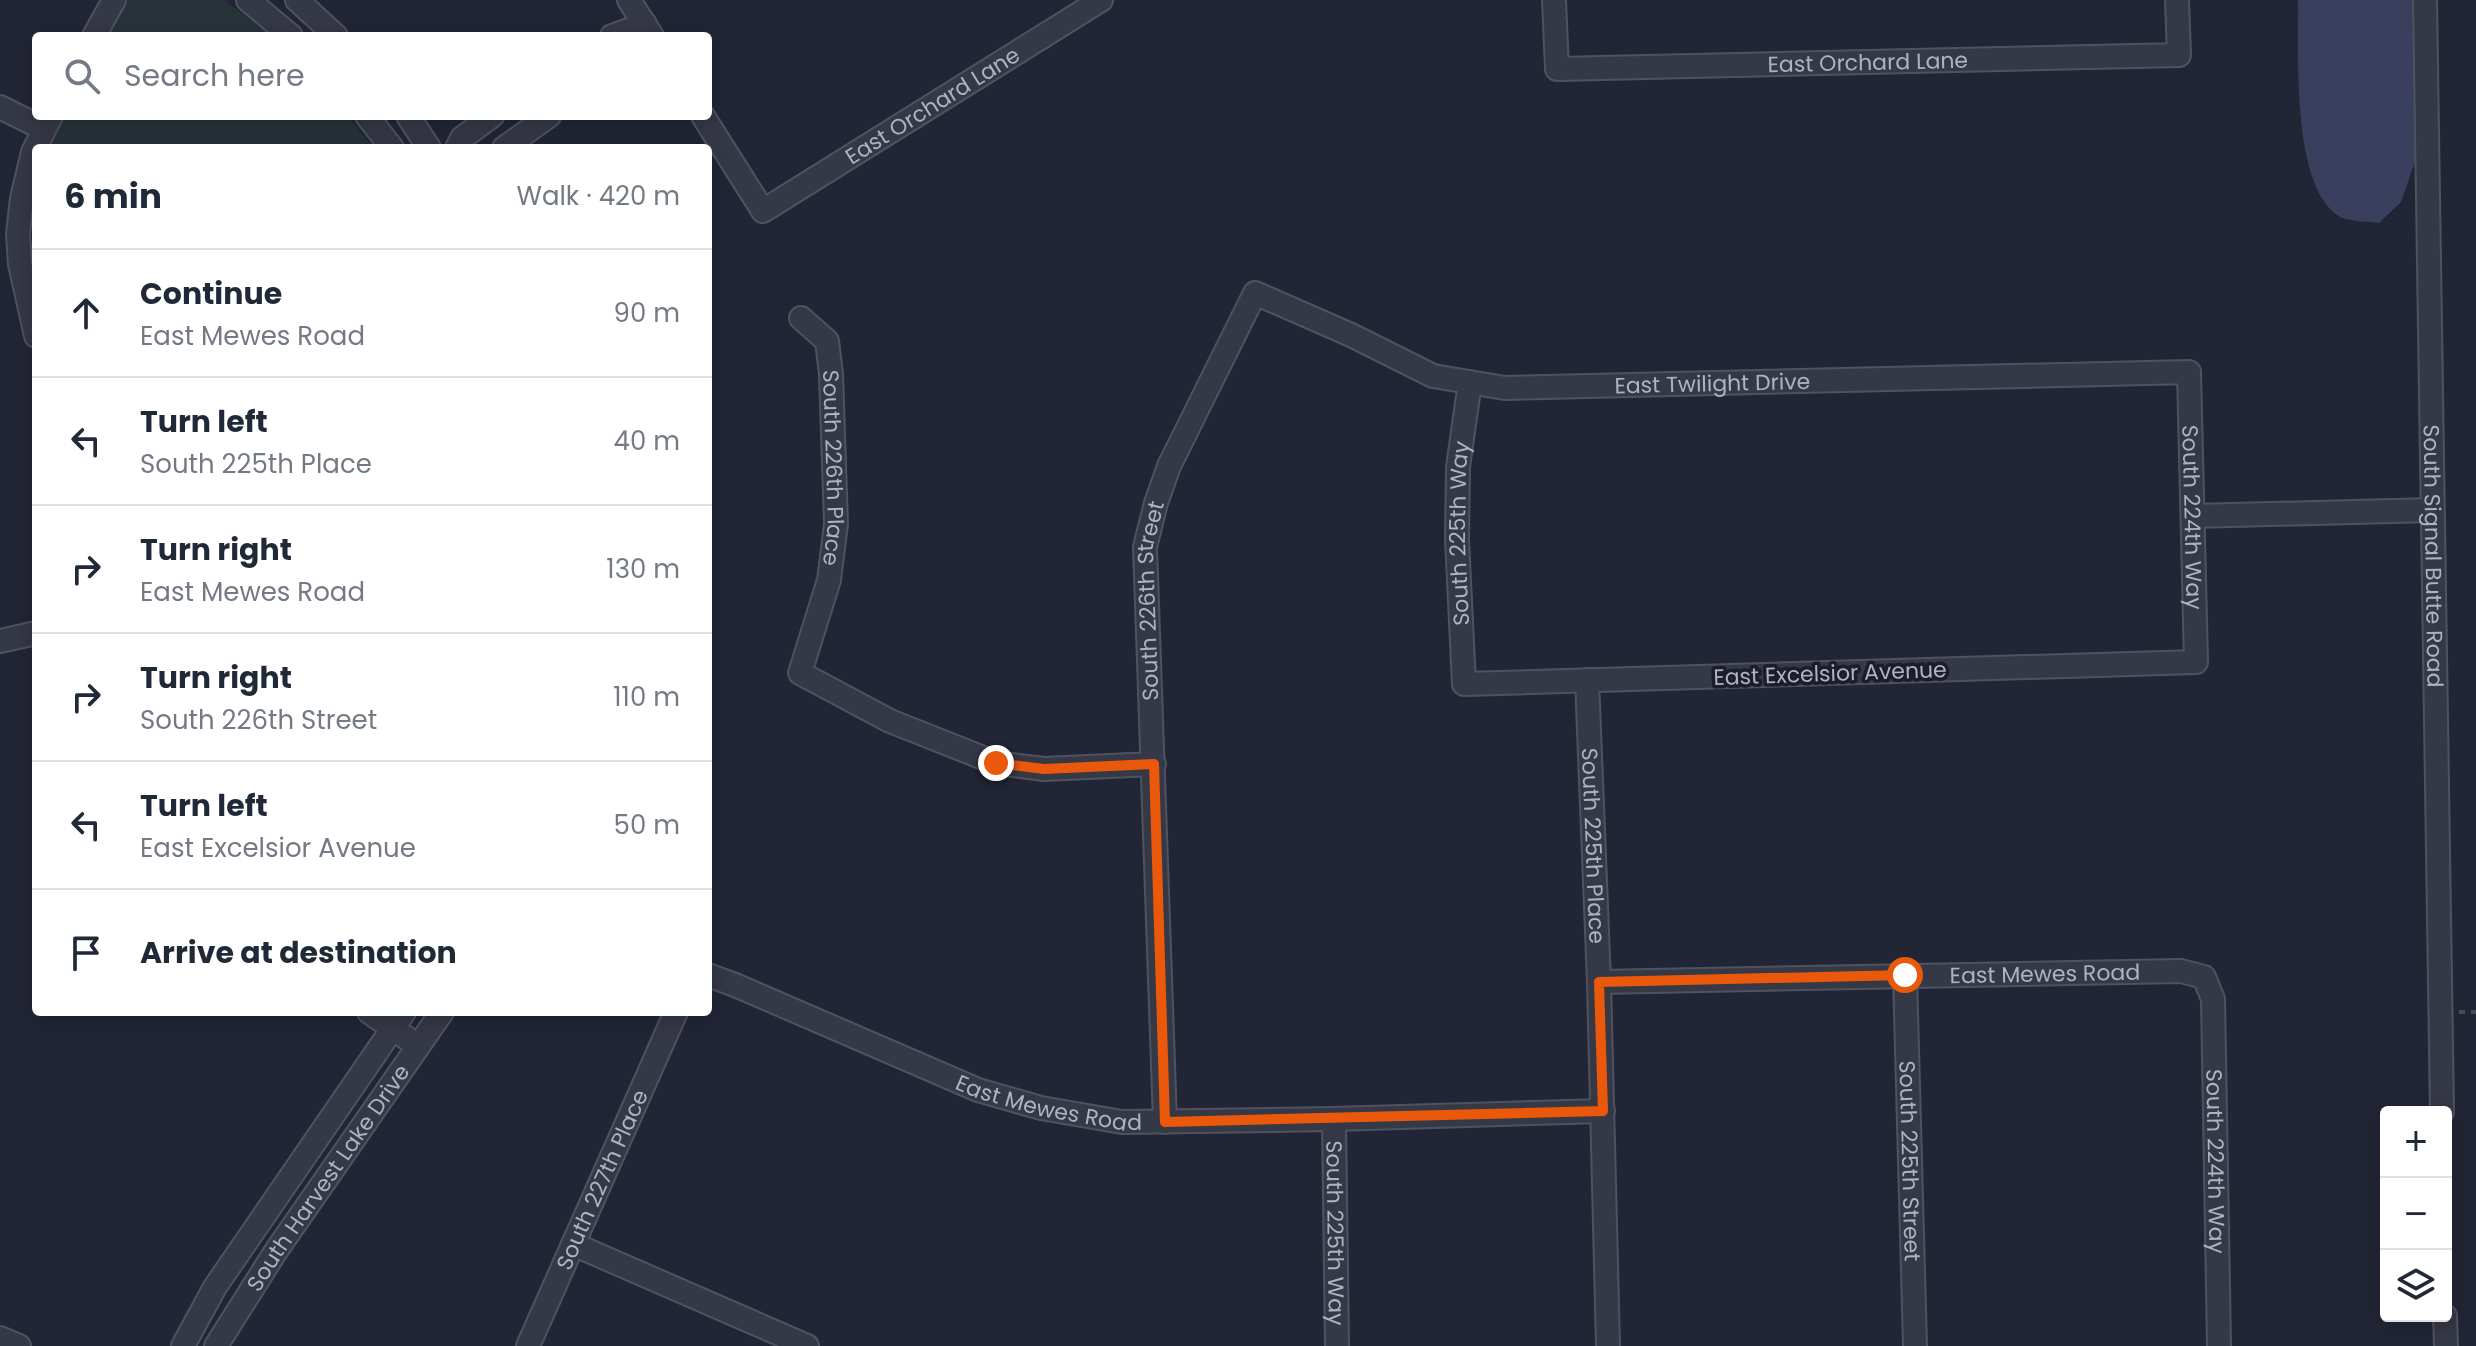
<!DOCTYPE html>
<meta charset="utf-8">
<style>
:root{--surface:#fff;--page:#f6f6f7;--text:#1f2937;--muted:#747a83;--line:#e0e1e3}
body{margin:0;font-family:Poppins,sans-serif;background:var(--page);color:var(--text)}
.controls{position:absolute;right:24px;bottom:24px;display:grid;overflow:hidden;border-radius:8px;box-shadow:0 4px 20px #0003}
.controls button{width:72px;height:72px;display:grid;place-items:center;padding:0;border:0;border-bottom:2px solid var(--line);background:var(--surface);color:var(--text);font:40px sans-serif}
.stop{position:absolute;width:24px;height:24px;margin:-18px;border:6px solid #ea580c;border-radius:50%;background:#fff}
.stop.end{background:#ea580c;border-color:#fff;box-shadow:0 2px 8px #0008}
.list{margin:0;padding:0;list-style:none}
h2{display:flex;justify-content:space-between;align-items:center;height:104px;margin:0;padding:0 32px;font-size:34px}
h2 small{font-size:26px;font-weight:400;color:var(--muted)}
.list li{display:grid;grid-template-columns:52px 1fr auto;gap:24px;align-items:center;box-sizing:border-box;height:128px;padding:0 32px;border-top:2px solid var(--line)}
.list b{display:block;font-size:30px;white-space:nowrap}
.list p{margin:0;font-size:26px;white-space:nowrap;color:var(--muted)}
.list em{font-size:26px;font-style:normal;color:var(--muted)}
.icon{flex:none;width:44px;height:44px;fill:none;stroke:currentColor;stroke-width:2;stroke-linecap:round;stroke-linejoin:round}
.map{position:relative;flex:none;width:2476px;height:1346px;overflow:hidden}
.search{position:absolute;background:var(--surface);box-shadow:0 4px 20px #0003;left:32px;top:32px;width:680px;height:88px;display:flex;align-items:center;gap:20px;box-sizing:border-box;padding:0 28px;border-radius:8px;color:var(--muted);font-size:30px}
.panel{position:absolute;background:var(--surface);box-shadow:0 4px 20px #0003;left:32px;top:144px;width:680px;height:872px;border-radius:8px}
.map>svg:first-child{display:block}
.green{fill:#273339}
.water{fill:#393f5d}
.lines{fill:none;stroke-linecap:round;stroke-linejoin:round}
.street-casing{stroke:#4f5260;stroke-width:26}
.path{stroke:#434f55;stroke-width:4;stroke-dasharray:6 6;stroke-linecap:butt}
.street{stroke:#353845;stroke-width:22}
.route{stroke:#ea580c;stroke-width:10}
.labels{text-anchor:middle;stroke-width:7;stroke-linejoin:round;paint-order:stroke}
.street-label{font-size:22px;fill:#afb2c2;stroke:#1b1d2a}
</style>
<div class="map">
<svg width="2476" height="1346" viewBox="0 0 2476 1346">
<rect width="100%" height="100%" fill="#222535"/>
<!-- green -->
<g class="green">
<path d="M127,0H224L273,36H108Z"/>
<path d="M65,116H347L374,148H51L54,138Z"/>
</g>
<!-- water -->
<path class="water" d="M2298,0H2416L2420,147L2401,202L2379,223C2367,221 2346,222 2337,215C2291,181 2299,54 2298,0Z"/>
<g class="lines">
<defs>
<g id="street">
<path d="M248,0L291,36"/>
<path d="M297,0L336,36"/>
<path d="M629,0L652,36"/>
<path id="s1" d="M1554,0L1557,69L2179,55L2177,0"/>
<path id="s2" d="M2425,0L2442,1112"/>
<path d="M94,36L114,0"/>
<path d="M612,36L645,24"/>
<path d="M0,107L44,129"/>
<path d="M367,116L392,148"/>
<path d="M408,116L429,148"/>
<path id="s3" d="M703,116L763,211L1101,0"/>
<path d="M457,148L462,138L492,116"/>
<path d="M504,148L549,116"/>
<path id="s4" d="M801,318L827,341L831,374L836,524L829,580L800,673L890,721L996,763L1044,769L1154,764"/>
<path d="M36,336L20,264L18,234L22,198L33,152L51,116"/>
<path d="M2193,516L2432,510"/>
<path d="M0,641L36,633"/>
<path id="s5" d="M1587,680L1599,982L1608,1346"/>
<path id="s6" d="M708,975L735,985L978,1090L1041,1108L1122,1122L1334,1119L1603,1111"/>
<path id="s7" d="M1905,975L1915,1346"/>
<path id="s8" d="M1599,982L2181,971L2204,977L2213,999L2219,1346"/>
<path d="M369,1012L418,1046"/>
<path id="s9" d="M1334,1119L1337,1346"/>
<path id="s10" d="M1165,1122L1145,547L1156,503L1169,466L1255,293L1351,335L1433,376L1505,388L2189,372L2196,662L1464,684L1457,539L1458,467L1470,382"/>
<path d="M573,1244L807,1346"/>
<path d="M2445,1316L2446,1346"/>
<path d="M0,1338L19,1346"/>
<path d="M183,1346L215,1287L404,1012"/>
<path id="s11" d="M216,1346L276,1251L442,1012"/>
<path id="s12" d="M528,1346L676,1012"/>
</g>
</defs>
<!-- street casing -->
<use href="#street" class="street-casing"/>
<!-- path -->
<path class="path" d="M2459,1012H2476"/>
<!-- street -->
<use href="#street" class="street"/>
</g>
<g class="lines">
<!-- route -->
<path class="route" d="M996,763L1044,769L1154,764L1165,1122L1603,1111L1599,982L1905,975"/>
</g>
<g class="labels">
<!-- street labels -->
<g class="street-label">
<text dy="8" stroke="none"><textPath href="#s1" startOffset="380">East Orchard Lane</textPath></text>
<text dy="8" stroke="none"><textPath href="#s3" startOffset="312">East Orchard Lane</textPath></text>
<text dy="8" stroke="none"><textPath href="#s10" startOffset="1330">East Twilight Drive</textPath></text>
<text dy="8" stroke="none"><textPath href="#s4" startOffset="162">South 226th Place</textPath></text>
<text dy="8" stroke="none"><textPath href="#s10" startOffset="1952">South 224th Way</textPath></text>
<text dy="8" stroke="none"><textPath href="#s10" startOffset="2980">South 225th Way</textPath></text>
<text dy="8" stroke="none"><textPath href="#s2" startOffset="556">South Signal Butte Road</textPath></text>
<text dy="8" stroke="none"><textPath href="#s10" startOffset="522">South 226th Street</textPath></text>
<text transform="translate(1830 673) rotate(-2)" y="8">East Excelsior Avenue</text>
<text dy="8" stroke="none"><textPath href="#s5" startOffset="166">South 225th Place</textPath></text>
<text dy="8" stroke="none"><textPath href="#s8" startOffset="446">East Mewes Road</textPath></text>
<text dy="8" stroke="none"><textPath href="#s6" startOffset="366">East Mewes Road</textPath></text>
<text dy="8" stroke="none"><textPath href="#s7" startOffset="186">South 225th Street</textPath></text>
<text dy="8" stroke="none"><textPath href="#s8" startOffset="792">South 224th Way</textPath></text>
<text dy="8" stroke="none"><textPath href="#s11" startOffset="202">South Harvest Lake Drive</textPath></text>
<text dy="8" stroke="none"><textPath href="#s12" startOffset="182">South 227th Place</textPath></text>
<text dy="8" stroke="none"><textPath href="#s9" startOffset="114">South 225th Way</textPath></text>
</g>
</g>
</svg>
<div class="controls">
<button>+</button>
<button>−</button>
<button><svg class="icon" aria-label="layers" viewBox="0 0 24 24"><path d="M12 4l9 5-9 5-9-5zM3 14l9 5 9-5"/></svg></button>
</div>
<div class="stop" style="left:1905px;top:975px"></div>
<div class="stop end" style="left:996px;top:763px"></div>
<div class="search"><svg class="icon" aria-label="search" viewBox="0 0 24 24"><circle cx="10" cy="10" r="6"/><path d="M15 15l6 6"/></svg>Search here</div>
<section class="panel">
<h2>6 min<small>Walk · 420 m</small></h2>
<ul class="list">
<li><svg class="icon" aria-label="ahead" viewBox="0 0 24 24"><path d="M12 20V5M6 11l6-6 6 6"/></svg><div><b>Continue</b><p>East Mewes Road</p></div><em>90 m</em></li>
<li><svg class="icon" aria-label="left" viewBox="0 0 24 24"><path d="M17 20v-9H6M10 6l-5 5 5 5"/></svg><div><b>Turn left</b><p>South 225th Place</p></div><em>40 m</em></li>
<li><svg class="icon" aria-label="right" viewBox="0 0 24 24"><path d="M7 20v-9h11M14 6l5 5-5 5"/></svg><div><b>Turn right</b><p>East Mewes Road</p></div><em>130 m</em></li>
<li><svg class="icon" aria-label="right" viewBox="0 0 24 24"><path d="M7 20v-9h11M14 6l5 5-5 5"/></svg><div><b>Turn right</b><p>South 226th Street</p></div><em>110 m</em></li>
<li><svg class="icon" aria-label="left" viewBox="0 0 24 24"><path d="M17 20v-9H6M10 6l-5 5 5 5"/></svg><div><b>Turn left</b><p>East Excelsior Avenue</p></div><em>50 m</em></li>
<li><svg class="icon" aria-label="arrive" viewBox="0 0 24 24"><path d="M6 21V4h12l-3 4 3 4H6"/></svg><div><b>Arrive at destination</b></div></li>
</ul>
</section>
</div>
